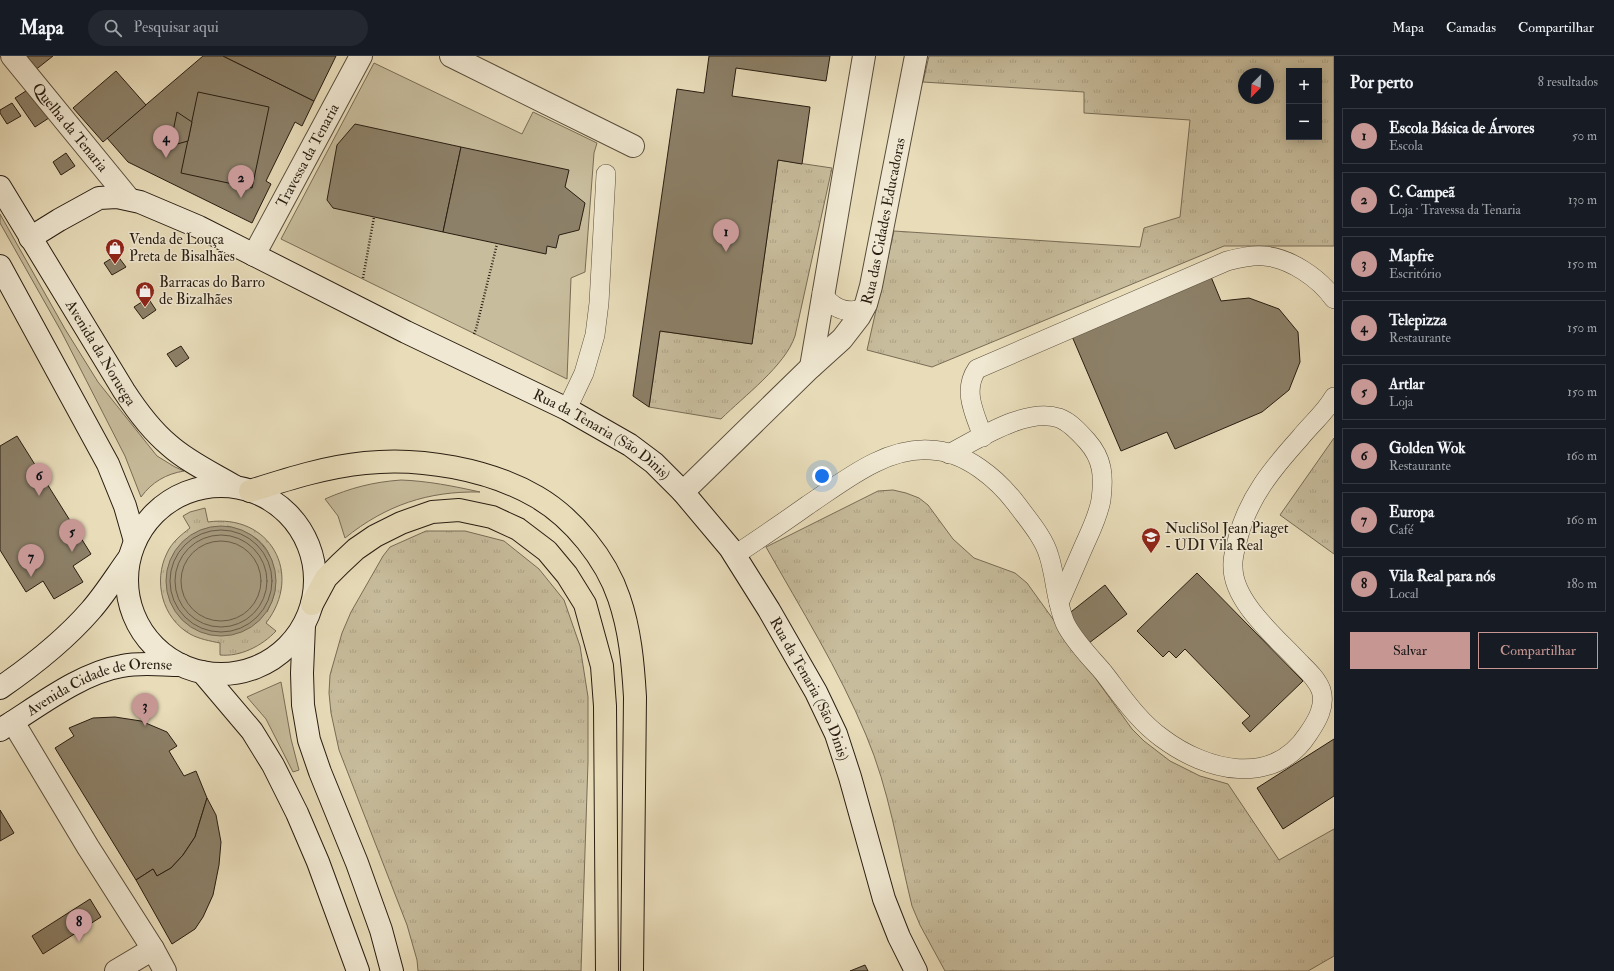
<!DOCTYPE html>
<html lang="pt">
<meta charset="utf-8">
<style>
:root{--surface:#171b24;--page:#242831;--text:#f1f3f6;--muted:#9ea1a6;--line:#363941;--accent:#c59692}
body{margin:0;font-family:"IM FELL Double Pica",serif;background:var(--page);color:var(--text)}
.controls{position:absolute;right:12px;top:12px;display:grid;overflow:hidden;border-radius:0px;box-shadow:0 2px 10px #0003}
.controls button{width:36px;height:36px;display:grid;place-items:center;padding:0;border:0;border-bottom:1px solid var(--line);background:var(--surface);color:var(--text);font:20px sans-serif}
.compass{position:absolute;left:1238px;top:12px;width:36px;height:36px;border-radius:50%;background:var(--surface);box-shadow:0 2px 10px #0003;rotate:204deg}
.you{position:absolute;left:822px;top:420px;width:14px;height:14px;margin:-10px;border:3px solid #fff;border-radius:50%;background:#1a73e8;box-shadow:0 0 0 6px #1a73e833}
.badge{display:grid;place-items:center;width:26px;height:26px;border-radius:50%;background:var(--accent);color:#111;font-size:13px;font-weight:700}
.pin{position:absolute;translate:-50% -33px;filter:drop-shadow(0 1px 2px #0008)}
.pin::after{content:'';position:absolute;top:21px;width:14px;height:12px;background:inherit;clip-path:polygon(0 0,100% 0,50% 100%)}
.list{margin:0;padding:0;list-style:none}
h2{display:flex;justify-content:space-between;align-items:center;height:52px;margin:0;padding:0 16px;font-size:17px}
h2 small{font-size:13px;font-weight:400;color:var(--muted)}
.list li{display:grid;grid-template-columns:26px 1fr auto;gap:12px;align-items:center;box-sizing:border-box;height:56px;margin:0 8px 8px;padding:0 8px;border:1px solid var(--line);border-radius:0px}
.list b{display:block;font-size:15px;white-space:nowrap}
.list p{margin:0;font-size:13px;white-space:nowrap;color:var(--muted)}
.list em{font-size:13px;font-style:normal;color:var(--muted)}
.actions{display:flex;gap:8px;padding:12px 16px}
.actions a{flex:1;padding:9px 0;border:1px solid var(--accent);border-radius:0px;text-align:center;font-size:14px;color:var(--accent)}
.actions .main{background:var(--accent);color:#111}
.icon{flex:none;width:22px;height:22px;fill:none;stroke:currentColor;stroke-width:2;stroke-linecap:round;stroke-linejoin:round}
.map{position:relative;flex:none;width:1334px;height:915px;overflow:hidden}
header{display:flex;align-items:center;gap:24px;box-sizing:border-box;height:56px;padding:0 20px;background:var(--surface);border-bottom:1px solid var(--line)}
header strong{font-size:19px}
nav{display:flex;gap:22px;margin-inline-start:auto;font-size:14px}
.search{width:280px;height:36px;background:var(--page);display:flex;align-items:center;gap:10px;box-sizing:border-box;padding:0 14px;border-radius:22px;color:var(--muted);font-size:15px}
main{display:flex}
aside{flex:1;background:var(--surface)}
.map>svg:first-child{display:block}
.grass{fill:url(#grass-tufts);stroke:#786c56;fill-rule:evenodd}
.garden{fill:#c7bc9c;stroke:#786c56}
.water{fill:#a79b80;stroke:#746954}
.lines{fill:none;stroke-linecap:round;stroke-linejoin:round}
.shore{stroke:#685c48;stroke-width:1}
.building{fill:#8c8068;stroke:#281d11}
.lane-casing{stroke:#584d3b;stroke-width:20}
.street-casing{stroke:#584d3b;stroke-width:24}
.secondary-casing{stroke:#281d11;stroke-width:24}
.highway-casing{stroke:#281d11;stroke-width:24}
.path{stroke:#281d11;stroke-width:2.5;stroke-dasharray:1 2;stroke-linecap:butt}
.lane{stroke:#f0e8d2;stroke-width:19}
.street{stroke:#f0e8d2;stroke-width:22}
.secondary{stroke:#f0e8d2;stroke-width:22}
.highway{stroke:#e8dcb9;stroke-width:22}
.labels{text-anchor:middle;stroke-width:3;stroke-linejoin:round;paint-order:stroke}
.street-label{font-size:15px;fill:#281d11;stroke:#f0e8d2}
.poi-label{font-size:15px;fill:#281d11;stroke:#f0e8d2;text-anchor:start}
</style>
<header>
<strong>Mapa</strong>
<div class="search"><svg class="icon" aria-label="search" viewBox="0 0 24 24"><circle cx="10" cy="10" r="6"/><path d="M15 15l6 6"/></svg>Pesquisar aqui</div>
<nav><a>Mapa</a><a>Camadas</a><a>Compartilhar</a></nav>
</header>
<main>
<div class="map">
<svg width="1334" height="915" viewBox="0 0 1334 915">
<defs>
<pattern id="grass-tufts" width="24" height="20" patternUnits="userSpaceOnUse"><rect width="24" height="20" fill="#c7bc9c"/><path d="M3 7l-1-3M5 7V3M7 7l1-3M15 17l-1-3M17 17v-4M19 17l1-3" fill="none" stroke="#aba185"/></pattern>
</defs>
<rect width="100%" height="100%" fill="#e8dcb9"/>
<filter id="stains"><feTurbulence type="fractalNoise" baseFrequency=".005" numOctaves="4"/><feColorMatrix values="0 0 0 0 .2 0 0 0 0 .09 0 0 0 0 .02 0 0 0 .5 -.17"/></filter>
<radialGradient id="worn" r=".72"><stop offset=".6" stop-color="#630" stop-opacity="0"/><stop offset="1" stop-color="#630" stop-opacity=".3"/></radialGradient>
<!-- grass -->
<g class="grass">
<path d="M929,0H1334V190H1224L932,311L867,294L894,175L1140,191L1144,172L1180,161L1190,64L1084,57V36L923,26ZM1289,15H1319V81H1289ZM1244,18H1268V42H1244Z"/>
<path d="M778,104L832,112L795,280C785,310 744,340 721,363L649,351L660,275L752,288Z"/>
<path d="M1334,382V498L1280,459Z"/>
<path d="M893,434L906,437L919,442L928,449L953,483L974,502L1015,517L1027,527L1132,673L1144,685L1170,705L1200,720L1228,728L1279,804L1334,773V900L1308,915H945L920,869L912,850C898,793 889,733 866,679C839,614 801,553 766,491L878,435Z"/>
<path d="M205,452L208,466C270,457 304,518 266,567L276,575C262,590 240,601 220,599V587C210,585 199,583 190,578C162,562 153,525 167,497C172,486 181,479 190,472L183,460L190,456ZM227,470C254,477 269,487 274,514C277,534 275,539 267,556Z"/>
<path d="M426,475H465L504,485L539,513L564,544L580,590L588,641V706L581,915H418L417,904L407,869L339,694L331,657L329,637L330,619L342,577L351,556L383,500L390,491Z"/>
</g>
<!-- garden -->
<g class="garden">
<path d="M374,7L522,78L533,56L597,87L594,97L585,216L571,222L567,323L281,183Z"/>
<path d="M0,158L65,273L98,326L157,400L175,411L184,415C166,418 152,426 141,441L125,400L61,275L0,167Z"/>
<path d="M401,424C428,425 453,430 480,436C428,435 386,449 345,482L338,460L325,443C350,432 373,426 401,424Z"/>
<path d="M281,626L291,683L299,714L293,716L266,663L247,641Z"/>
</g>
<!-- water -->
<circle class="water" cx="221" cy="525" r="55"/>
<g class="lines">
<!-- shore -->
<g class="shore">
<circle cx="221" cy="525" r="51"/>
<circle cx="221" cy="525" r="46"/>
<circle cx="221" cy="525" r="40"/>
</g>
</g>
<!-- building -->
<g class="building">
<path d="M21,0H53L34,15Z"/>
<path d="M203,0H223L314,45L302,70L295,66L266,125L271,128L252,167L128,106L107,82Z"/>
<path d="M223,0H336L314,45Z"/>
<path d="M709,0H830L826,25L736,12L732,40L810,51L802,108L778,104L752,288L660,275L649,351L633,340L677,33L704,37Z"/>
<path d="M116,15L146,49L103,86L73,52Z"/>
<path d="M29,33L52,60L35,71L15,42Z"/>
<path d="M198,36L269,51L252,132L181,117Z"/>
<path d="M12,47L21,60L7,68L0,57V54Z"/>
<path d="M177,56L192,66L188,85L170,90Z"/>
<path d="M355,68L461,91L443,176L333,152L327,144L337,89Z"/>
<path d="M461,91L569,114L565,131L585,147L579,174L559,179L556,192L547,190L546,198L443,176Z"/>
<path d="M66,97L75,110L61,119L53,106Z"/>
<path d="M117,199L126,211L112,219L104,207Z"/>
<path d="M1209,216L1221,245L1249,242L1279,253L1298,276L1300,306L1289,334L1262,356L1175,393L1167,376L1121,395L1071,278Z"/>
<path d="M148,242L156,254L143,263L134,251Z"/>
<path d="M181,290L189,302L176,311L167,298Z"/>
<path d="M17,380L91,498L73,510L83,526L54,543L43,525L26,536L0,494V390Z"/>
<path d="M1197,517L1303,625L1250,676L1242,667L1250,660L1185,593L1176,602L1169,595L1163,601L1137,575Z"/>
<path d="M1105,529L1127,558L1089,587L1067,559Z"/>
<path d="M115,661L141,665L167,676L177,690L169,695L184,720L196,715L207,742L195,781L183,799L171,812L157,820L153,813L136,824L55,692L74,680L69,672L93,662Z"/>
<path d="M1334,683V740L1283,773L1257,732Z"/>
<path d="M207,742L216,759L221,786L219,809L213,839L203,861L195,873L172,888L136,824L153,813L157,820L171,812L183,799L195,781Z"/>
<path d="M0,754L14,777L0,785Z"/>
<path d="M90,843L101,861L43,898L32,880Z"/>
<path d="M865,909L868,915H850Z"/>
</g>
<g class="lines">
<defs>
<g id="lane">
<path d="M822,237C832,252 845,258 863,253"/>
<path d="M567,353L584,317L595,279L599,247L606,118"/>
<path d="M983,381C975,358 962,335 977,313L1227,205C1239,202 1251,199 1264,200C1290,202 1319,222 1334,243"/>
<path d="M949,398C978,383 1026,351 1059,362C1070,366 1079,376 1087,385C1103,403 1104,420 1101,444C1098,461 1090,476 1083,492C1075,510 1067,529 1059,547"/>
<path d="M735,499C759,483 784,466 808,449C844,425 885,391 930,394C965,395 998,423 1018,450C1029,465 1044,482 1049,500C1056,522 1056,548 1066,569C1075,586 1090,601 1103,616C1121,639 1138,665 1162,682C1206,715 1273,732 1308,678C1317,665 1326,650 1321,634C1317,623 1307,614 1299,606C1276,581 1233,546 1233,511C1232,501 1236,491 1238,482C1248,442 1273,412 1300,382C1311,368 1325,357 1334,341"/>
</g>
<g id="street">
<path id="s1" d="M12,0L129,143"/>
<path d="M451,0L633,90"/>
<path id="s2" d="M254,199L361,0"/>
<path d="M811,311L864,0"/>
<path id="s3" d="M683,436L811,311L842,283L859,261L866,248L871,230L916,0"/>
<path d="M13,666L88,791L153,893L165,915"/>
<path d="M116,915L153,893"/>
</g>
<g id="secondary">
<path id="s4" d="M0,131L124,335C137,355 151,374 169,389C188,406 212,417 234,430"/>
<path id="s5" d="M30,182L59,164L99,142L117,141L140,146L199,171L406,276L567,353L630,389L654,407L683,436L730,492L769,554L816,636L836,678L850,721L884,843L899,881L916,915"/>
<path d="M0,210L108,408L125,450L135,485"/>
<circle cx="221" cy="524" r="94"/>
<path d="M304,569L302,617L303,649L309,684L320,716L357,807L381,874L392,915"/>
<path d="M202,616L252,675L273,709L297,757L318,806L358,915"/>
<path d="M0,632C32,610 65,584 91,554C105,538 116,520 129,502"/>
<path id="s6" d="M0,674C36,652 80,617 122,610C141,606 162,609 181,609"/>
</g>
<g id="highway">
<path d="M250,435C288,423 325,411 365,407C420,401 489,413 537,441C573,462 606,503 619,542C630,574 633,607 635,641L632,915"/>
<path d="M312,548L326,522L340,508L356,493L375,480L401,467L432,456L459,454L492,461L518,473L547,495L567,519L585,548L602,610L605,650L607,915"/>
</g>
</defs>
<!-- lane casing -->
<use href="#lane" class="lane-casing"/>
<!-- street casing -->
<use href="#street" class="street-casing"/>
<!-- secondary casing -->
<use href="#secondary" class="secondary-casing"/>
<!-- highway casing -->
<use href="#highway" class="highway-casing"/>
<!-- path -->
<g class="path">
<path d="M363,222L374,161"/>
<path d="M474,278L476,273L497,188"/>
</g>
<!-- lane -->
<use href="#lane" class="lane"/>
<!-- street -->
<use href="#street" class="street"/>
<!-- secondary -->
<use href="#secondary" class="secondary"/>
<!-- highway -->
<use href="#highway" class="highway"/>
</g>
<!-- icons -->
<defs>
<symbol id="shop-pin" viewBox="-11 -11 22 30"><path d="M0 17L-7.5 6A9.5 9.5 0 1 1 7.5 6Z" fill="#8f2418" stroke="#f0e8d2"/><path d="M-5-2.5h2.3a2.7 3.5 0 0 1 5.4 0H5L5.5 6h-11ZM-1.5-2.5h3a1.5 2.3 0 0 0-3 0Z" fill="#fff"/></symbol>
<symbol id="school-pin" viewBox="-11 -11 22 30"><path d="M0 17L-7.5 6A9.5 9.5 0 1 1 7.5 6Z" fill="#8f2418" stroke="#f0e8d2"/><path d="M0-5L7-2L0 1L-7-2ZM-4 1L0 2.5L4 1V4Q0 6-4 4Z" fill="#fff"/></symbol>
</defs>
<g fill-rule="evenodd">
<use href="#shop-pin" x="104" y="181" width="22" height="30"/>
<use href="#shop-pin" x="134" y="224" width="22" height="30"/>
<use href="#school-pin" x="1140" y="470" width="22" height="30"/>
</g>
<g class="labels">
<!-- street labels -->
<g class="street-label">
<text dy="5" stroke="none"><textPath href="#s1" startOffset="92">Quelha da Tenaria</textPath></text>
<text dy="5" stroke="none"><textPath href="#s2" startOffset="113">Travessa da Tenaria</textPath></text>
<text dy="5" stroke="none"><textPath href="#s3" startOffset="348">Rua das Cidades Educadoras</textPath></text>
<text dy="5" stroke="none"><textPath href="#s4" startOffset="194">Avenida da Noruega</textPath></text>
<text dy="5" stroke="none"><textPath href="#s5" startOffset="639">Rua da Tenaria (São Dinis)</textPath></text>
<text dy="5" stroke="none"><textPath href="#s5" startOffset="975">Rua da Tenaria (São Dinis)</textPath></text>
<text dy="5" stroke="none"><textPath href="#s6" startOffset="111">Avenida Cidade de Orense</textPath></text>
</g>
<!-- poi labels -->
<g class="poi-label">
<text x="129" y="188">Venda de Louça<tspan x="129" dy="17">Preta de Bisalhães</tspan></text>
<text x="159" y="231">Barracas do Barro<tspan x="159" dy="17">de Bizalhães</tspan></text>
<text x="1165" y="477">NucliSol Jean Piaget<tspan x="1165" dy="17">- UDI Vila Real</tspan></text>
</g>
</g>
<rect width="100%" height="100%" filter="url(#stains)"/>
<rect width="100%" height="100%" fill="url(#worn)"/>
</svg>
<div class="controls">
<button>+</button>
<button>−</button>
</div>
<svg class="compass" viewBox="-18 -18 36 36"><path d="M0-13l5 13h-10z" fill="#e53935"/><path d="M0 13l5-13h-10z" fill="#9ea1a6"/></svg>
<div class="you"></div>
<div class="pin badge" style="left:726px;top:196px">1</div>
<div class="pin badge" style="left:241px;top:142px">2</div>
<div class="pin badge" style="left:145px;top:670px">3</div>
<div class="pin badge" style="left:166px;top:102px">4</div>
<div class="pin badge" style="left:72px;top:496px">5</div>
<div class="pin badge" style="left:39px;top:440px">6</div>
<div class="pin badge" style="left:31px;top:521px">7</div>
<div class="pin badge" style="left:79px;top:886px">8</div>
</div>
<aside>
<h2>Por perto<small>8 resultados</small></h2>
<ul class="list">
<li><span class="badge">1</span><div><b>Escola Básica de Árvores</b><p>Escola</p></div><em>50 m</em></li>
<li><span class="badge">2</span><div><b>C. Campeã</b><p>Loja · Travessa da Tenaria</p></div><em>130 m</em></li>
<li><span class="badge">3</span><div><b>Mapfre</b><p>Escritório</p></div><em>150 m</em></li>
<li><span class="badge">4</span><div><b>Telepizza</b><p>Restaurante</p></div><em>150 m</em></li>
<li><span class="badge">5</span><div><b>Artlar</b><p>Loja</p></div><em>150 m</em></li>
<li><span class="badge">6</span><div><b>Golden Wok</b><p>Restaurante</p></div><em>160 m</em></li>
<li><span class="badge">7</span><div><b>Europa</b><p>Café</p></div><em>160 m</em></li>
<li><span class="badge">8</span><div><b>Vila Real para nós</b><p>Local</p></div><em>180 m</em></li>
</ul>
<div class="actions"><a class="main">Salvar</a><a>Compartilhar</a></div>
</aside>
</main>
